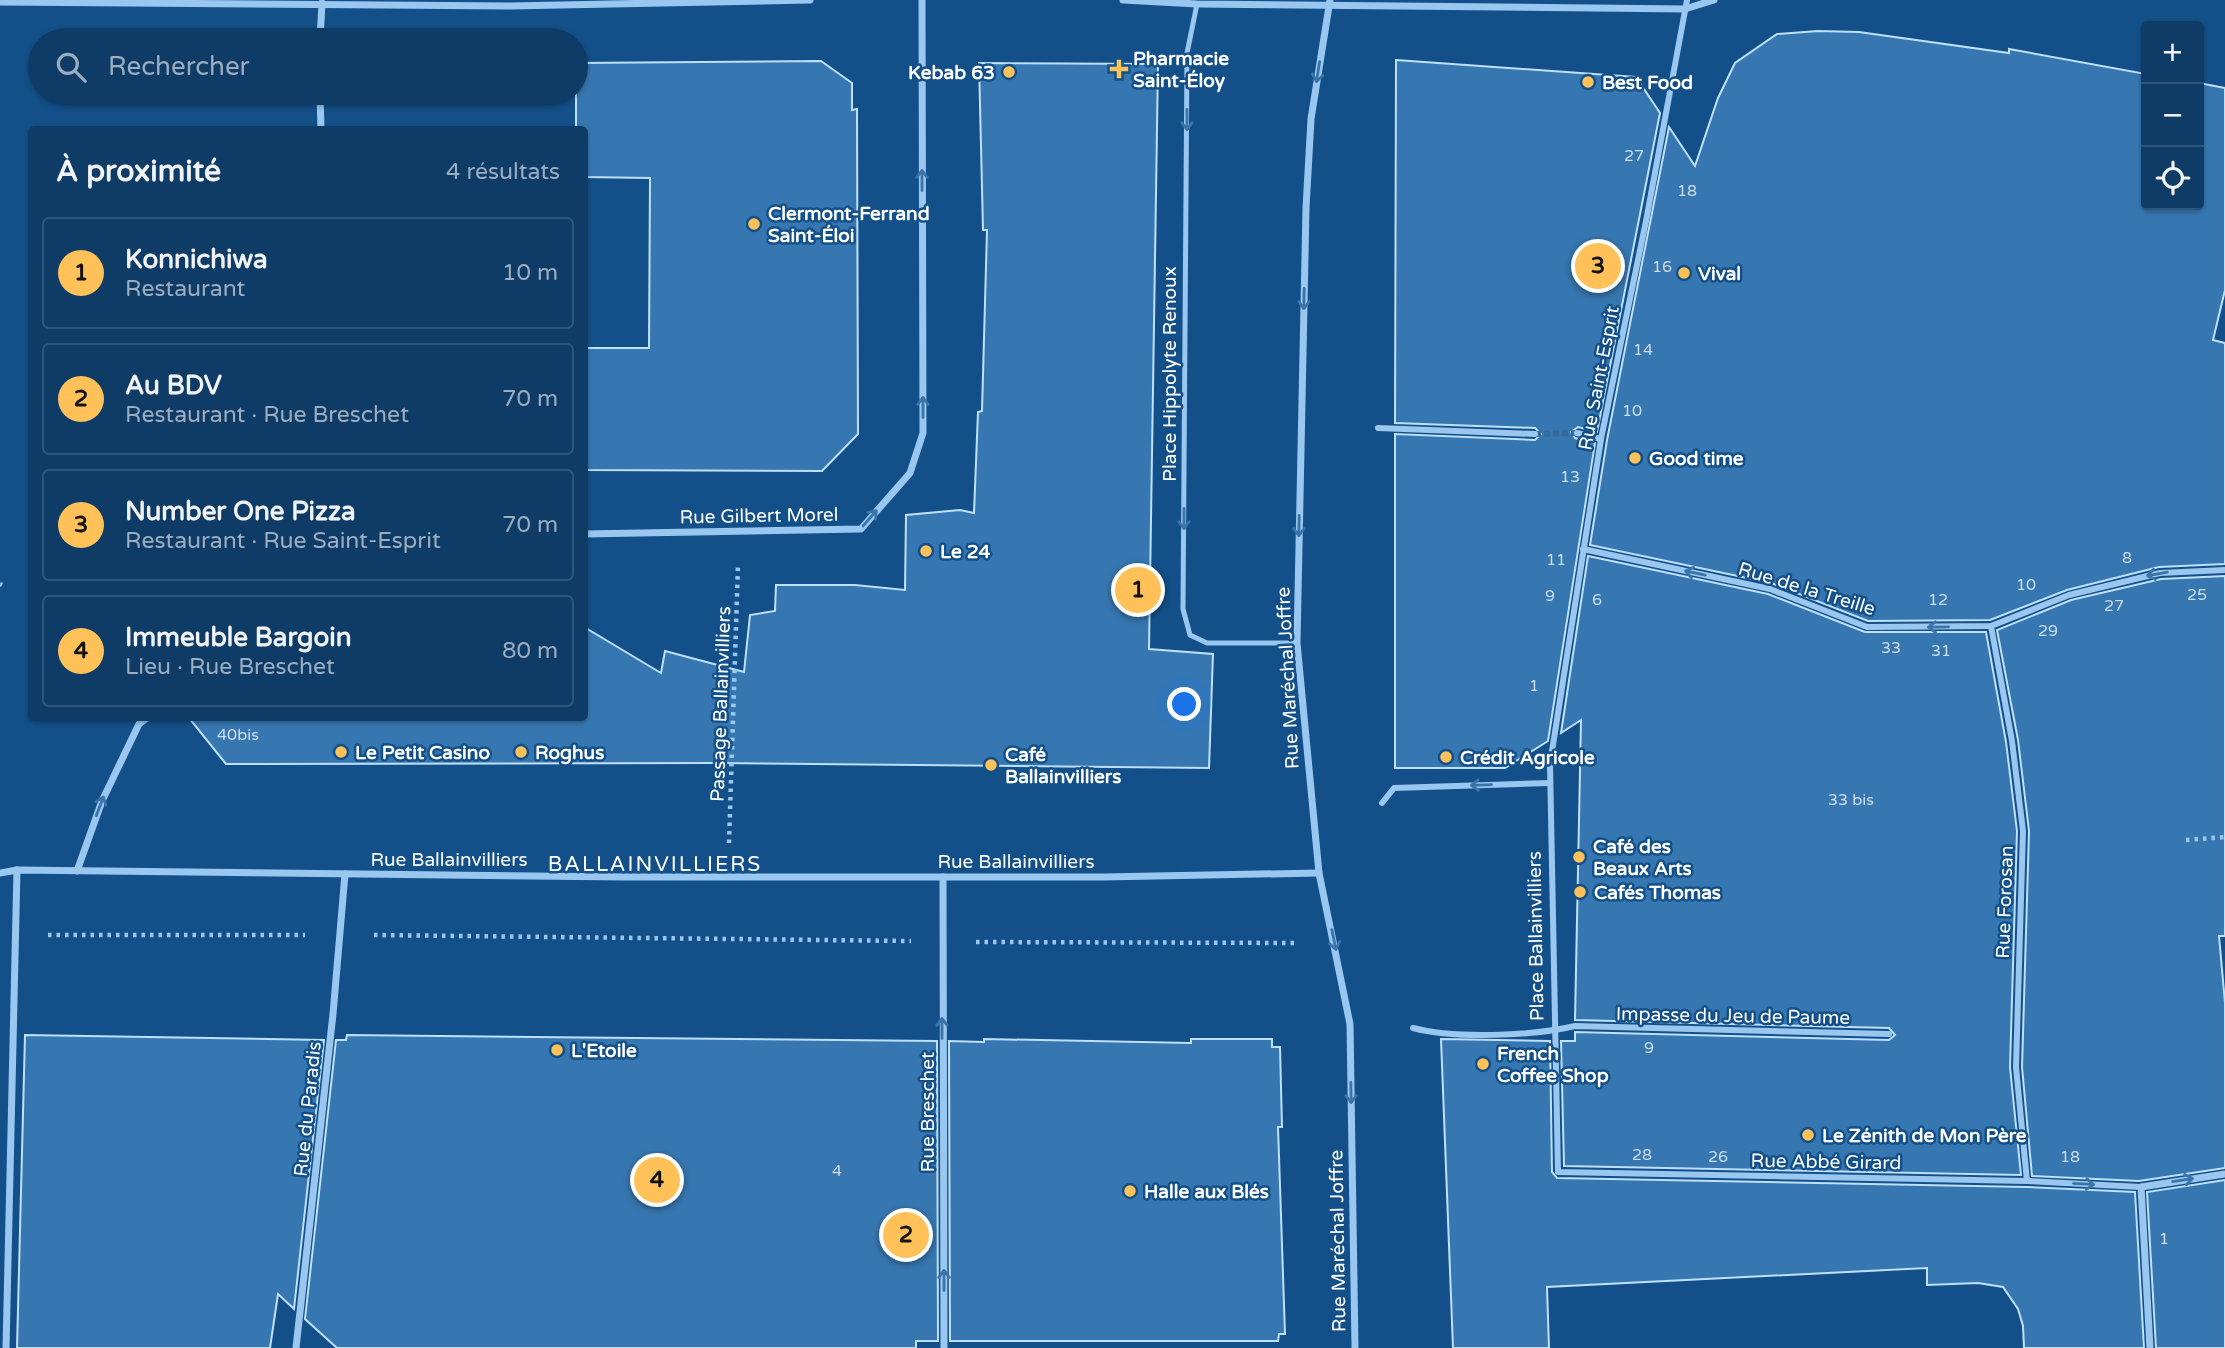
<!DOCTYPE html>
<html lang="fr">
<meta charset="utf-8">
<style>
:root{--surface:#0e3c67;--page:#1c4770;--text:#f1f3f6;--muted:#9badc0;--line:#2e567b;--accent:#ffc158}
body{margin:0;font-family:"Varela Round",sans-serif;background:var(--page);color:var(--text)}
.controls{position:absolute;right:21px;top:21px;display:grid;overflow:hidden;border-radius:7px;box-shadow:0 2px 5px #0004}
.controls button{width:63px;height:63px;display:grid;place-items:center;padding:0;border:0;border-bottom:2px solid var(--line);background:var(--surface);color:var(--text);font:35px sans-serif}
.you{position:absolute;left:1185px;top:705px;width:24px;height:24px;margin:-18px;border:5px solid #fff;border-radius:50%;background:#1a73e8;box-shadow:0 0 0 10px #1a73e833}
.badge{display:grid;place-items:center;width:46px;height:46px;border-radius:50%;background:var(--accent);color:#111;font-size:23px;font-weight:700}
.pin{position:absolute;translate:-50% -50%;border:4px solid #fff;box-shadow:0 2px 7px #0006}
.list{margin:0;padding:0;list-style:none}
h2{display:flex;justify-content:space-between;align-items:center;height:91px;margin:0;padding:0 28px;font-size:30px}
h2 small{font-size:23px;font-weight:400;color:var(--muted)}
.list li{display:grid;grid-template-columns:46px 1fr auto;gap:21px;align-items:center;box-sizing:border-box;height:112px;margin:0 14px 14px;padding:0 14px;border:2px solid var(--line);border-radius:7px}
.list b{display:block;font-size:26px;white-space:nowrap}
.list p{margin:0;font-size:23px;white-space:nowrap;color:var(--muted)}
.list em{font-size:23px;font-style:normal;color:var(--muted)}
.icon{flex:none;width:38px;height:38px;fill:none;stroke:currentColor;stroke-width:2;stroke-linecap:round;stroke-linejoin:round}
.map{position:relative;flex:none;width:2225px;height:1348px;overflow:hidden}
.search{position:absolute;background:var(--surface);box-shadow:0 2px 5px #0004;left:28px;top:28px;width:560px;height:77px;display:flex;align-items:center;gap:18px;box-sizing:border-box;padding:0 24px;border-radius:38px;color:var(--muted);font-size:26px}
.panel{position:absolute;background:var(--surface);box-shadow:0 2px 5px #0004;left:28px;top:126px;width:560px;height:595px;border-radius:7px}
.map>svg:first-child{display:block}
.building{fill:#3777b1;stroke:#bfe0fc;stroke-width:2}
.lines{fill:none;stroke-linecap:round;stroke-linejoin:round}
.pedestrian-tunnel{stroke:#366a9b;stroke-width:6;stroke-dasharray:6 3;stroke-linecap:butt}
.path{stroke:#99c7f0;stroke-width:4.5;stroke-dasharray:3.5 5;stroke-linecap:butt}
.service{stroke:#99c7f0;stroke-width:5}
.pedestrian{stroke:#99c7f0;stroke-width:6}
.minor{stroke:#99c7f0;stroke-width:7}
.oneway{stroke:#3b74a8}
.poi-dot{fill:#ffc158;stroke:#135089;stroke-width:2.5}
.labels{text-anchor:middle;stroke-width:5;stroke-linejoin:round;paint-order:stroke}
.number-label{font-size:16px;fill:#cdddec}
.poi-label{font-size:19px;font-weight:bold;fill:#fff;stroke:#135089;text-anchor:start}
.street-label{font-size:19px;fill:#fff;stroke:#135089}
.neighbourhood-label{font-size:21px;letter-spacing:2px;fill:#fff;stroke:#135089}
</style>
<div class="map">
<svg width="2225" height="1348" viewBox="0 0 2225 1348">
<rect width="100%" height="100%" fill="#135089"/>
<!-- building -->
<g class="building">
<path d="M1818,31L1859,32L2009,53V49L2146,74V205H2199V83L2225,88V290L2213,340L2225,343V564L2159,567L2067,590L1990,620L1868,621L1771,583L1590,545L1607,440L1669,127L1695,166L1718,98L1735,63L1777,34Z"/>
<path d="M1396,60L1636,77L1660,113L1597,432L1578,427L1571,432L1575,438L1595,443L1548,741L1505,768H1395V434L1535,440L1541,434L1535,428L1395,423Z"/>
<path d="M821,61L852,83V110L857,109L858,434L822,471L584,470V348H649L650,178L584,177V130H576V63Z"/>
<path d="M979,63L1158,64L1149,649L1213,654L1209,768L716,763L226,764L189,718H584V627L661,673L665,651L744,672L750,615L775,611L776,585H855L905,590L906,515L960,510L974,513L978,412L982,411L987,230H983Z"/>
<path d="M1588,556L1768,594L1865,632H1986L2006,742L2017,831L2010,1067L2021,1175L1564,1166L1561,1041H1575V1032L1889,1040L1895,1035L1889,1028L1575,1020L1581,720L1561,733Z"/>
<path d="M2225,576V936H2219L2225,1003V1168L2139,1181L2032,1176L2022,1067L2029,831L2018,740L1997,630L2071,600L2161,579Z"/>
<path d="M25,1035L324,1040L294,1309L278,1294L270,1348H17Z"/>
<path d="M347,1035L937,1041L938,1341H916V1348H337L305,1319L336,1040H346Z"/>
<path d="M984,1039L1191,1043V1039H1272V1047H1280L1282,1127H1278L1285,1334H1279L1278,1341H950L949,1041L984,1042Z"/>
<path d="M1441,1039L1550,1041L1552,1172L1557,1178L2027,1187L2135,1192L2144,1348H2024L2023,1326L2018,1309L2003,1287L1978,1283L1927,1285V1268L1547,1287L1549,1348H1453Z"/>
<path d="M2225,1180V1348H2156L2147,1192Z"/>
</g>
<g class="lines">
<!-- pedestrian-tunnel -->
<path class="pedestrian-tunnel" d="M1535,434L1577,433"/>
<!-- path -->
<g class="path">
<path d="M0,584L2,585"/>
<path d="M2186,840L2225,837"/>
<path d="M729,843L738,565"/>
<path d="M48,935H305"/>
<path d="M374,935L911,941"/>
<path d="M976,942L1299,943"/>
</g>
<!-- service -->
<path class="service" d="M1197,4L1187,53L1183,609L1190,635L1207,643H1297"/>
<!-- pedestrian -->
<g class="pedestrian">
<path d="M1687,0L1646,221L1601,439L1550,764L1558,1172L2027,1181L2141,1187"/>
<path d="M1378,428L1535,434"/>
<path d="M1577,433L1601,439"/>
<path d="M1583,549L1770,589L1867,627L1991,626L2069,595L2160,573L2225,570"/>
<path d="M1991,626L2012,741L2023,831L2016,1067L2027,1181"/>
<path d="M1382,803L1394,788L1549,783"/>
<path d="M1413,1028C1454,1039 1533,1036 1575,1026L1889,1034"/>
</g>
<!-- minor -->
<g class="minor">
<path d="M1123,0L1197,4L1685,9L1714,0"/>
<path d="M1330,0L1311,119L1306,208L1297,643L1319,873L1350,1024L1355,1348"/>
<path d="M0,2L510,6L810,0"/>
<path d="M320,40L322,3"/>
<path d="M320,93L321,130"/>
<path d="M584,534L861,529L910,473L923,433L922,0"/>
<path d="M77,871L102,801L139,724L147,718"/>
<path d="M0,873L17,870L626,877H1103L1319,873"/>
<path d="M943,877L944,1348"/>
<path d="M6,1348L17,870"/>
<path d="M296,1348L333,1014L345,874"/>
<path d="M2150,1348L2141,1187L2225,1174"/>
</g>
</g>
<!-- one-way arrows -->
<defs><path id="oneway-shaft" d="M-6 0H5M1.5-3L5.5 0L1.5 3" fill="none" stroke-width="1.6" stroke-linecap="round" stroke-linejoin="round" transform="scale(1.75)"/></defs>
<g class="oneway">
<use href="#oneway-shaft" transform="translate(1318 72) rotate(99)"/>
<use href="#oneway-shaft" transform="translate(1187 120) rotate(90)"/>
<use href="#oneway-shaft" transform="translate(922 180) rotate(-90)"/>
<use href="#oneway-shaft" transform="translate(1304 299) rotate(91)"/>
<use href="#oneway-shaft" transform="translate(923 407) rotate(-90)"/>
<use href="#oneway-shaft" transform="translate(870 518) rotate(-49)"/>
<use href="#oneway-shaft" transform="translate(1184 519) rotate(90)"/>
<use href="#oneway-shaft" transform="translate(1299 526) rotate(91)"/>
<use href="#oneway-shaft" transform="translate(1695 573) rotate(-168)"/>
<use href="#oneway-shaft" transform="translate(2157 574) rotate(170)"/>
<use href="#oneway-shaft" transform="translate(1938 627) rotate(179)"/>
<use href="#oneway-shaft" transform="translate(1481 785) rotate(178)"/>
<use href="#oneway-shaft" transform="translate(100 806) rotate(-69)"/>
<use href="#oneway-shaft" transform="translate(1334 940) rotate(78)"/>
<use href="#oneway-shaft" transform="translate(942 1028) rotate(-90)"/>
<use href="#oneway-shaft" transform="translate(1351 1093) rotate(89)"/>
<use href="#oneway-shaft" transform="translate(2183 1180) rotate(-9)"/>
<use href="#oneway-shaft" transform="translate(2084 1184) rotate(3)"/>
<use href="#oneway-shaft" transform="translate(944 1280) rotate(-90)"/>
</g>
<!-- markers -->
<g class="poi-dot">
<path d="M1115.5 58.5h7v7h7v7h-7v7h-7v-7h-7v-7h7z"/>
<circle cx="1009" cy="72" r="7"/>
<circle cx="1588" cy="82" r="7"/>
<circle cx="754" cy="224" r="7"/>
<circle cx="1684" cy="273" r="7"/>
<circle cx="1635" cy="458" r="7"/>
<circle cx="926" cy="551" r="7"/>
<circle cx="341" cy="752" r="7"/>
<circle cx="521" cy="752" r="7"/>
<circle cx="1446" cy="757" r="7"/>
<circle cx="991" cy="765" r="7"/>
<circle cx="1579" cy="857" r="7"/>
<circle cx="1580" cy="892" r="7"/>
<circle cx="557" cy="1050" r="7"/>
<circle cx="1483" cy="1064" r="7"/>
<circle cx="1808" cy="1135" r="7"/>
<circle cx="1130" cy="1191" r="7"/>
</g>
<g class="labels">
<!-- number labels -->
<g class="number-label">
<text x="1634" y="161">27</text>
<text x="1687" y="196">18</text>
<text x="1662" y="272">16</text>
<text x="1643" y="355">14</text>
<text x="1632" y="416">10</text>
<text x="1570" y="482">13</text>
<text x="2127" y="563">8</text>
<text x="1556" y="565">11</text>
<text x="2026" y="590">10</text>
<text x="2197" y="600">25</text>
<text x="1550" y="601">9</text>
<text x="1597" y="605">6</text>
<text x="1938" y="605">12</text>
<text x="2114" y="611">27</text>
<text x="2048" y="636">29</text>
<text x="1891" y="653">33</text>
<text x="1941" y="656">31</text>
<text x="1534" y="691">1</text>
<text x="238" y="740">40bis</text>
<text x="1851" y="805">33 bis</text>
<text x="1649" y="1053">9</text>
<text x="1642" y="1160">28</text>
<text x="1718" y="1162">26</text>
<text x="2070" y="1162">18</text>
<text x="837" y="1176">4</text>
<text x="2164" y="1244">1</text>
</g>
<!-- poi labels -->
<g class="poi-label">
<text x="1133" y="65">Pharmacie<tspan x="1133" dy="22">Saint-Éloy</tspan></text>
<text x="995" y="79" text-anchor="end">Kebab 63</text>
<text x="1602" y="89">Best Food</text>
<text x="768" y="220">Clermont-Ferrand<tspan x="768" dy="22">Saint-Éloi</tspan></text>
<text x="1698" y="280">Vival</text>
<text x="1649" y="465">Good time</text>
<text x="940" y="558">Le 24</text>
<text x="355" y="759">Le Petit Casino</text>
<text x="535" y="759">Roghus</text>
<text x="1005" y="761">Café<tspan x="1005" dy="22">Ballainvilliers</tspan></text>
<text x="1460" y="764">Crédit Agricole</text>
<text x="1593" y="853">Café des<tspan x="1593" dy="22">Beaux Arts</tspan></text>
<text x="1594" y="899">Cafés Thomas</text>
<text x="571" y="1057">L'Etoile</text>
<text x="1497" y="1060">French<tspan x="1497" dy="22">Coffee Shop</tspan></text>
<text x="1822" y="1142">Le Zénith de Mon Père</text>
<text x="1144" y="1198">Halle aux Blés</text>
</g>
<!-- street labels -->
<g class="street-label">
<text transform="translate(1169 374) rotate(-90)" y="7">Place Hippolyte Renoux</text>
<text transform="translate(1598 378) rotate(-79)" y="7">Rue Saint-Esprit</text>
<text transform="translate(759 515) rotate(-1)" y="7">Rue Gilbert Morel</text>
<text transform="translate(1807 588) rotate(17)" y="7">Rue de la Treille</text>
<text transform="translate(1287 678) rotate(-93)" y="7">Rue Maréchal Joffre</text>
<text transform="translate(720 704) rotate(-88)" y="7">Passage Ballainvilliers</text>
<text x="449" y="866">Rue Ballainvilliers</text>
<text x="1016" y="868">Rue Ballainvilliers</text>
<text transform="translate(2004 902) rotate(-88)" y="7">Rue Forosan</text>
<text transform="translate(1535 936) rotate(-91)" y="7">Place Ballainvilliers</text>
<text transform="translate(1733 1015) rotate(1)" y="7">Impasse du Jeu de Paume</text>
<text transform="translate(307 1109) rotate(-84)" y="7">Rue du Paradis</text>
<text transform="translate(927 1112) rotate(-90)" y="7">Rue Breschet</text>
<text transform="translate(1826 1161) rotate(1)" y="7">Rue Abbé Girard</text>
<text transform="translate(1337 1241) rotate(-91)" y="7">Rue Maréchal Joffre</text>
</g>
<!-- neighbourhood labels -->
<g class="neighbourhood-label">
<text x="655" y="871">BALLAINVILLIERS</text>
</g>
</g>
</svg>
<div class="controls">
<button>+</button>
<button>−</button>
<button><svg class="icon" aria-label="locate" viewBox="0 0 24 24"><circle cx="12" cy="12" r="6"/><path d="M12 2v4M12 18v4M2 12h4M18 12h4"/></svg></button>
</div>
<div class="you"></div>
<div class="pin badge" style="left:1138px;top:590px">1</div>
<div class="pin badge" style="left:906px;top:1235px">2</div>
<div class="pin badge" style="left:1598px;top:266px">3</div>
<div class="pin badge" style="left:657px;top:1180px">4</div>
<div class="search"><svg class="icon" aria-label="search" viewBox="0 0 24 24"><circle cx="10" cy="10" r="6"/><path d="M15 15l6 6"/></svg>Rechercher</div>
<section class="panel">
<h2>À proximité<small>4 résultats</small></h2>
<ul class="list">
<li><span class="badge">1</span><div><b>Konnichiwa</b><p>Restaurant</p></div><em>10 m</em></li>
<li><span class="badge">2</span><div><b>Au BDV</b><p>Restaurant · Rue Breschet</p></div><em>70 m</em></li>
<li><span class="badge">3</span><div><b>Number One Pizza</b><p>Restaurant · Rue Saint-Esprit</p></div><em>70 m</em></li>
<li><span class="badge">4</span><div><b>Immeuble Bargoin</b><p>Lieu · Rue Breschet</p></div><em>80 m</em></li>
</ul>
</section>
</div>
